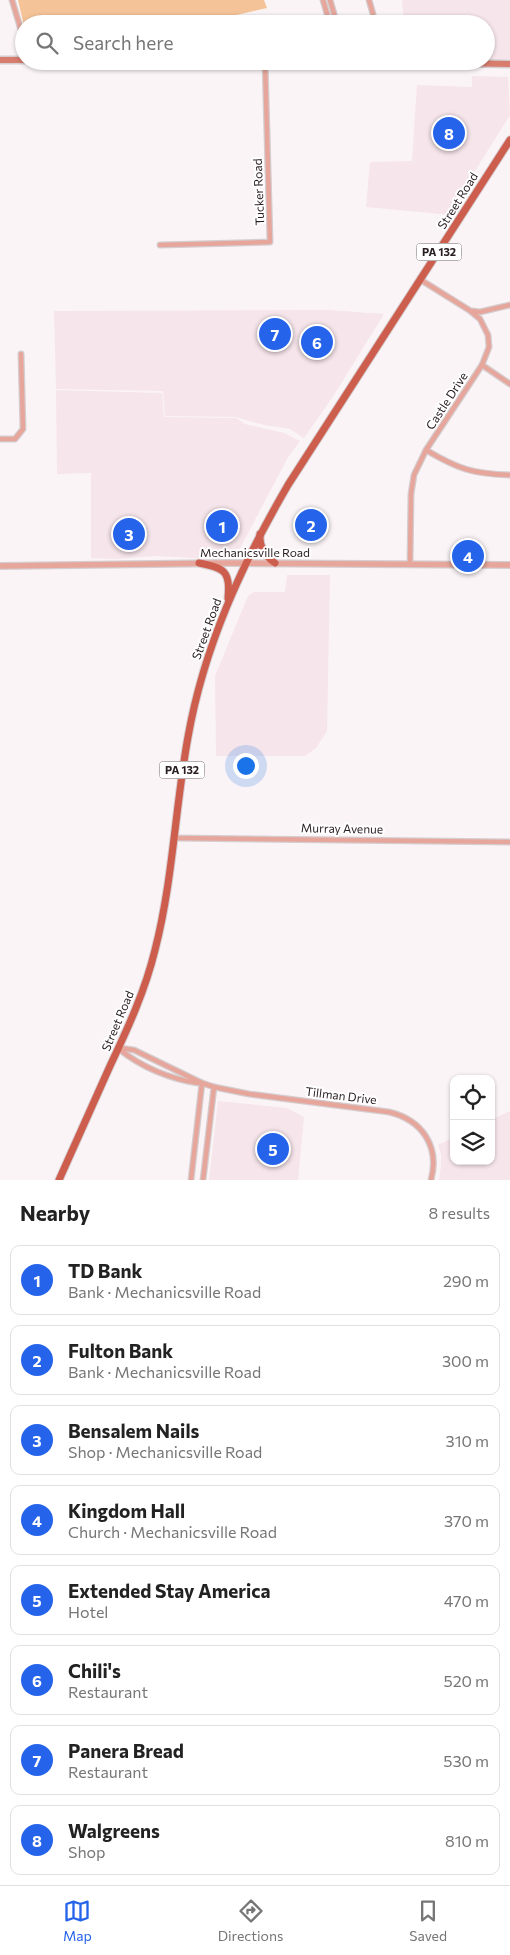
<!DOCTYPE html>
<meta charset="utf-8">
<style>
:root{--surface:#fff;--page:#f6f6f6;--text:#222;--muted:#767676;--line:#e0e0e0;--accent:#2563eb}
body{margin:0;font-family:Commissioner,sans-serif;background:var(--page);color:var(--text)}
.controls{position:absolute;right:15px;bottom:15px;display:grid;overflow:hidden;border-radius:10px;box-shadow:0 1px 4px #0004}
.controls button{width:45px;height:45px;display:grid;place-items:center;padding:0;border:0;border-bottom:1px solid var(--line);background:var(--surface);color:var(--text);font:25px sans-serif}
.you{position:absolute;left:245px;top:765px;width:18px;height:18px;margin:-12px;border:4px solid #fff;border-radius:50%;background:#1a73e8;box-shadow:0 0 0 8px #1a73e833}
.badge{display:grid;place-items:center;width:32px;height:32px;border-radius:50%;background:var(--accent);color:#fff;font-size:16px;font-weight:700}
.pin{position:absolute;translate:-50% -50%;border:2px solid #fff;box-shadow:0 1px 5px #0006}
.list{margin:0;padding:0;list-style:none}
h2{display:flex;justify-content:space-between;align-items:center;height:65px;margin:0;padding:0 20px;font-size:21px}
h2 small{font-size:16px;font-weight:400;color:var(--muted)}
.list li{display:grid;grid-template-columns:32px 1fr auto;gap:15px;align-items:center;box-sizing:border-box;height:70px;margin:0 10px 10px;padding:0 10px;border:1px solid var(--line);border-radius:10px}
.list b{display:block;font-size:19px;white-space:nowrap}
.list p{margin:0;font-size:16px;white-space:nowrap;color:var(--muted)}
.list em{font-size:16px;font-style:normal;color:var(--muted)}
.icon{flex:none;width:28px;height:28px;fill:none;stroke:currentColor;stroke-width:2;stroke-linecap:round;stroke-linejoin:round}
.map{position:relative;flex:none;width:510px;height:1180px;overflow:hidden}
.search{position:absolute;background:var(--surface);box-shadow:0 1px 4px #0004;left:15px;right:15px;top:15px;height:55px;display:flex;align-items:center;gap:12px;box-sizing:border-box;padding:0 18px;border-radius:28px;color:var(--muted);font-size:19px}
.sheet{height:705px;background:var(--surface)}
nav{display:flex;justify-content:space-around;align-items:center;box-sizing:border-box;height:70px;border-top:1px solid var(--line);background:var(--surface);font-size:14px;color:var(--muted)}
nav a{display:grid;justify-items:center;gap:2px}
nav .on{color:var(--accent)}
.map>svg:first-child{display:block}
.built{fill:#f6e5ea}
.green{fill:#f5c398}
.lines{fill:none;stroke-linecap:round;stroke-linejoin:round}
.minor-casing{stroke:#d5cdcf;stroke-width:7}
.tertiary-casing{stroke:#d5cdcf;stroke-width:8}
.secondary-casing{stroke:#d5cdcf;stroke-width:9}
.primary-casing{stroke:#d5cdcf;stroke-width:9}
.minor{stroke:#e6a69b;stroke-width:4.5}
.tertiary{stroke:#e6a69b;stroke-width:5.5}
.secondary{stroke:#d87d6e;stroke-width:6}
.primary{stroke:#cd5d4d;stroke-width:7}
.labels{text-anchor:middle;stroke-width:4;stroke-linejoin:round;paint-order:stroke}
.shield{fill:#fff;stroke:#686163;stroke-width:1}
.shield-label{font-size:11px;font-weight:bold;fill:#281d20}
.street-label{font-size:12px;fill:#281d20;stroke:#fff}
</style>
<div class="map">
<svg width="510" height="1180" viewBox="0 0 510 1180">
<rect width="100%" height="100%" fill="#fbf4f6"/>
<!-- built -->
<g class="built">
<path d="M402,0H510V59H486V24H404Z"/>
<path d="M472,76L508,77L510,115L473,174L475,177L452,215L366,207L370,162L412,161L417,85L472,87Z"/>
<path d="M328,310L384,314L334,395L304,438L290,429L264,425L235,417L165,416L163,391L56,389L54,311Z"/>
<path d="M56,390L162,393L164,417L236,418L245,424L284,433L300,441L287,459L237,554L227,558L215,559L156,556L115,559L91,558V473L57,474Z"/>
<path d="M287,575H330L327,731L316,748L305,756H216L215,676L248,596L254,592H285Z"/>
<path d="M218,1101L287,1108L304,1117L298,1180H209Z"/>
<path d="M510,1111V1180H439L441,1166V1154L438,1145L454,1137V1161H491V1120Z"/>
</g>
<!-- green -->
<path class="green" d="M18,0H264L267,8L223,18L222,24H24V26Z"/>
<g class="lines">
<defs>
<g id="minor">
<path d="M12,0L24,40"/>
<path d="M323,0L330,24"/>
<path d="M330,0L337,24"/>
<path d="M369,0L373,14"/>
<path d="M160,245L270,242L265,61"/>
<path d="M472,311L480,312L510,305"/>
<path d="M482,365L510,384"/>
<path d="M0,439H15L23,429L21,354"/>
<path d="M426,450C458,469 473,474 510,475"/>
<path d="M410,564L411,494L414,475L426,450L482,365L489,347L488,335L480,319L469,310L421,280"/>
<path d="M174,838L510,842"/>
<path d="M119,1048L134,1050L202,1083L214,1087L249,1094L389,1112C422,1120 440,1146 431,1180"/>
<path d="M119,1049C141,1067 170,1079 198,1083"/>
<path d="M191,1180L202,1083"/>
<path d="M203,1180L214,1087"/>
</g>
<path id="tertiary" d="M0,566L229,563L510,565"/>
<g id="secondary">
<path d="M0,60H24"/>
<path d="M263,61H338"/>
<path d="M346,61L510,64"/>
</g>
<g id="primary">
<path d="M260,534C259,546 265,556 275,563"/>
<path d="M199,563C223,568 231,570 228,598"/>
<path d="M59,1180C76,1142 93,1104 110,1066C128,1028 145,991 155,950C173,880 175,808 188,737C204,646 242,564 288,485L510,140"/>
</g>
</defs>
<!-- minor casing -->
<use href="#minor" class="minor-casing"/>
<!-- tertiary casing -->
<use href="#tertiary" class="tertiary-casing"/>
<!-- secondary casing -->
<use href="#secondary" class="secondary-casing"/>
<!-- primary casing -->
<use href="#primary" class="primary-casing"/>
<!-- minor -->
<use href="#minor" class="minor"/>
<!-- tertiary -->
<use href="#tertiary" class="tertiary"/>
<!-- secondary -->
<use href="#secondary" class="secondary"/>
<!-- primary -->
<use href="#primary" class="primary"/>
</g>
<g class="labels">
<!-- shield labels -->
<g class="shield">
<rect x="416.5" y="243.5" width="45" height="17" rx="4"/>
<rect x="159.5" y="761.5" width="45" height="17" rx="4"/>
</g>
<g class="shield-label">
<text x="439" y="256">PA 132</text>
<text x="182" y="774">PA 132</text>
</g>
<!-- street labels -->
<g class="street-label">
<text transform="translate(259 192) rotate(-92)" y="4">Tucker Road</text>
<text transform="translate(458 201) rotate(-58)" y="4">Street Road</text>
<text transform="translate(447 401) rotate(-57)" y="4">Castle Drive</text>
<text x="255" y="557">Mechanicsville Road</text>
<text transform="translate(207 629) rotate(-70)" y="4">Street Road</text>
<text transform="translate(342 829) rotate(1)" y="4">Murray Avenue</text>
<text transform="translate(118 1021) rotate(-67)" y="4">Street Road</text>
<text transform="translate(341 1096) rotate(7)" y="4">Tillman Drive</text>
</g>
</g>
</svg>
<div class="controls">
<button><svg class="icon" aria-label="locate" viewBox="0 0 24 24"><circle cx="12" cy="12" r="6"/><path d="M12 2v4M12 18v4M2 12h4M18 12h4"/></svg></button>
<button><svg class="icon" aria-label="layers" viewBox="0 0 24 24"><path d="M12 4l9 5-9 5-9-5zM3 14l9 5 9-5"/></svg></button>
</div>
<div class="you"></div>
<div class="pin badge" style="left:222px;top:526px">1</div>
<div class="pin badge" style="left:311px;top:525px">2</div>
<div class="pin badge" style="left:129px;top:534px">3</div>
<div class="pin badge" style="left:468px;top:556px">4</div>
<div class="pin badge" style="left:273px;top:1149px">5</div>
<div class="pin badge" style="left:317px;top:342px">6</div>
<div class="pin badge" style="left:275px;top:334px">7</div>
<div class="pin badge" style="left:449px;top:133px">8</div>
<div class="search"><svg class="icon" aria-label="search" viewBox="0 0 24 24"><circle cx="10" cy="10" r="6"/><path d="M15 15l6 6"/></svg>Search here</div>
</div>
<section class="sheet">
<h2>Nearby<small>8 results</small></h2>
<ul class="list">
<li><span class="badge">1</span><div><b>TD Bank</b><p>Bank · Mechanicsville Road</p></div><em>290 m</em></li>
<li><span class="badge">2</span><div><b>Fulton Bank</b><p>Bank · Mechanicsville Road</p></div><em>300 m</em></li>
<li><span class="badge">3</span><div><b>Bensalem Nails</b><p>Shop · Mechanicsville Road</p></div><em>310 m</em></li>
<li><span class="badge">4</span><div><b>Kingdom Hall</b><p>Church · Mechanicsville Road</p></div><em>370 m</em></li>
<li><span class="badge">5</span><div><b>Extended Stay America</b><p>Hotel</p></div><em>470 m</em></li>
<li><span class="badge">6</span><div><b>Chili's</b><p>Restaurant</p></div><em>520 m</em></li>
<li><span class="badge">7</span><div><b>Panera Bread</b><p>Restaurant</p></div><em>530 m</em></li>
<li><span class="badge">8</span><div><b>Walgreens</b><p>Shop</p></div><em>810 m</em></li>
</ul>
</section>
<nav>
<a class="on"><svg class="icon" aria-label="map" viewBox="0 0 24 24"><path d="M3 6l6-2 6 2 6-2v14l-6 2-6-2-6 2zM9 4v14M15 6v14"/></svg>Map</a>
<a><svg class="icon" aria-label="directions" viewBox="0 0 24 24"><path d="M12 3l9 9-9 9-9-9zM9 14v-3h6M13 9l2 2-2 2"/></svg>Directions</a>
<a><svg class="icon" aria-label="saved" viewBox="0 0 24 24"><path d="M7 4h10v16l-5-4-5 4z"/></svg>Saved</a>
</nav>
